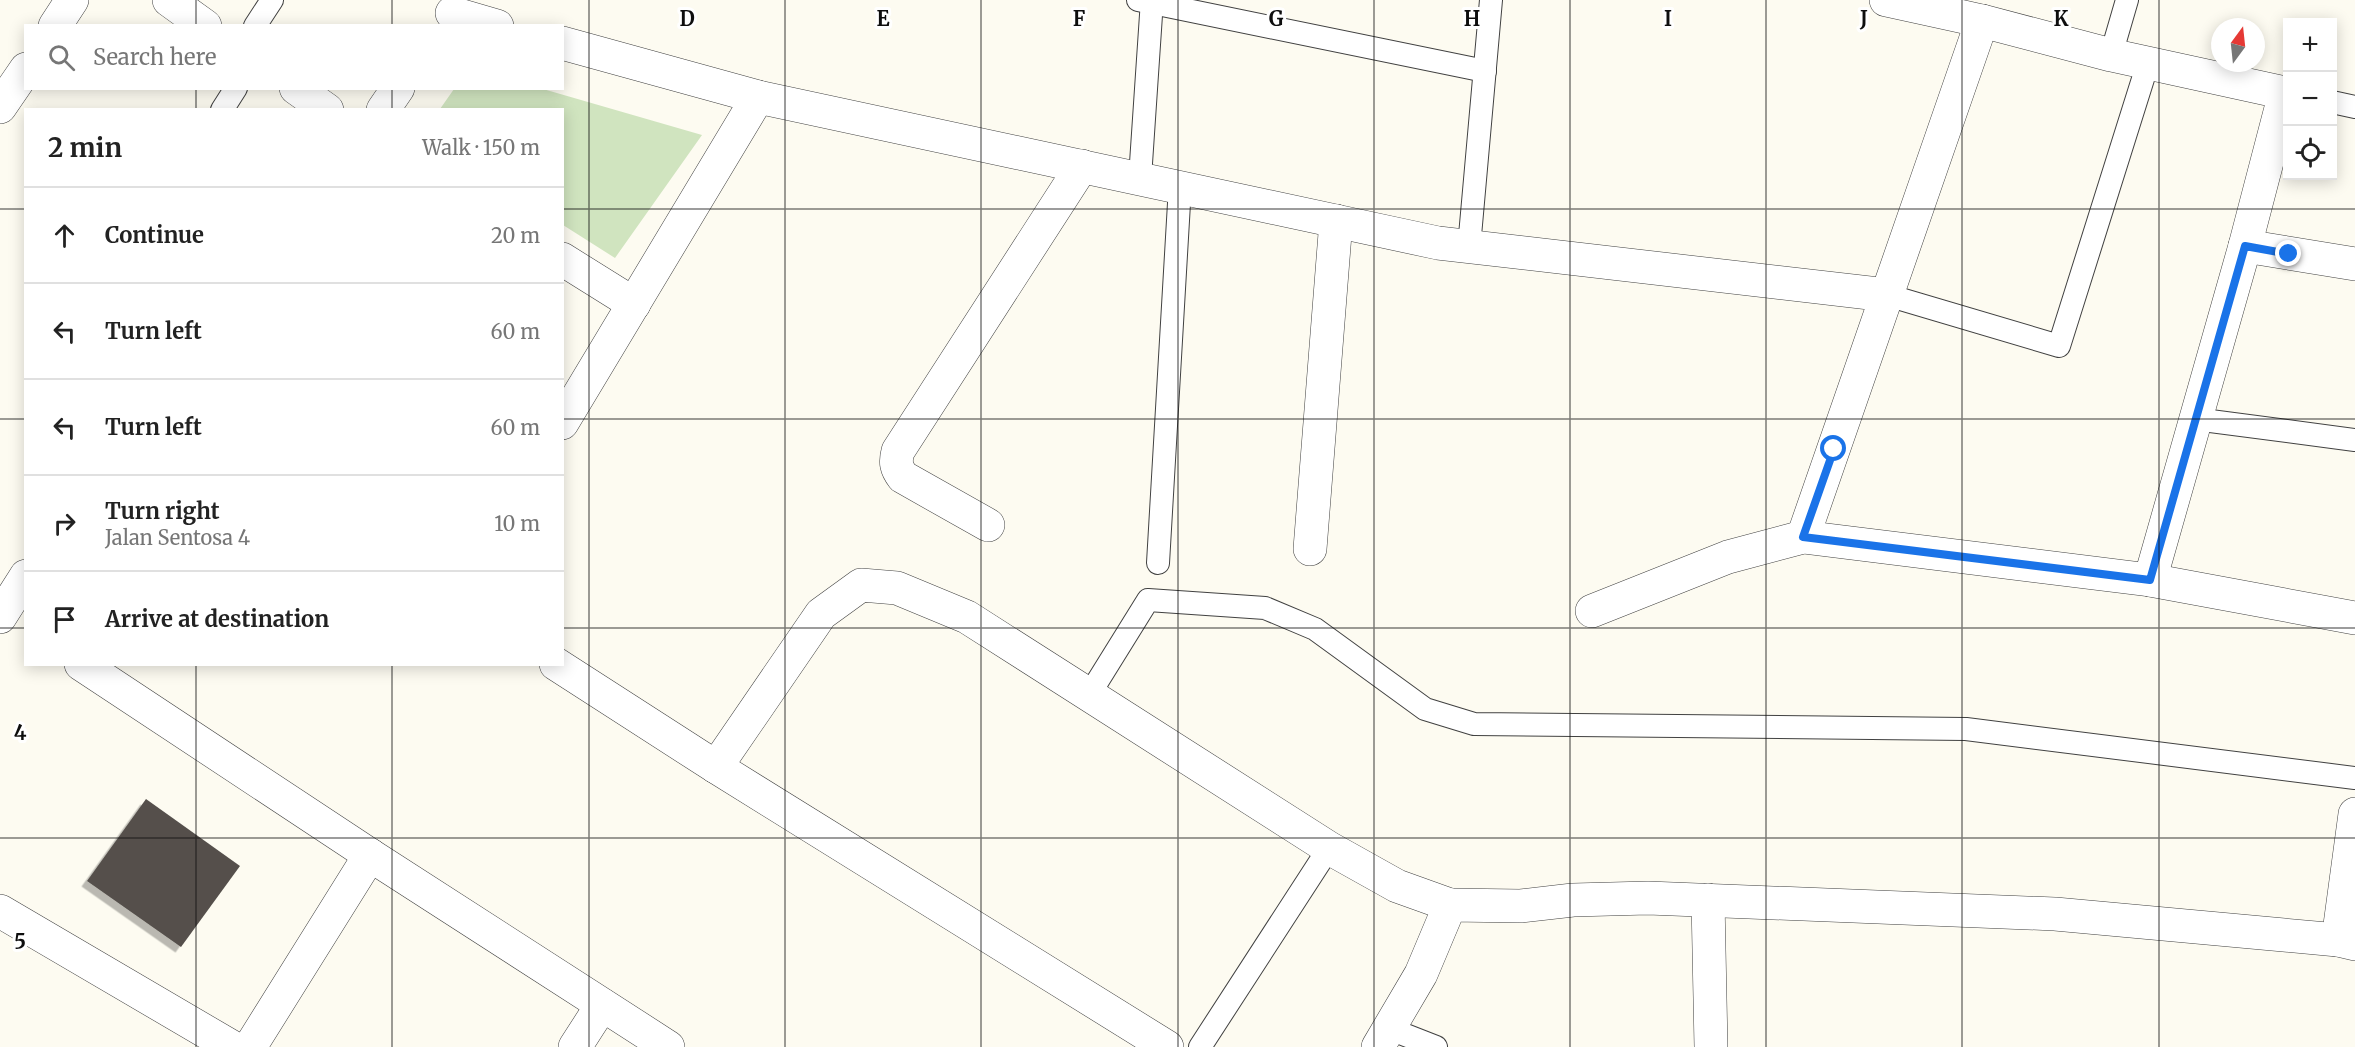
<!DOCTYPE html>
<meta charset="utf-8">
<style>
:root{--surface:#fff;--page:#f2f2f2;--text:#222;--muted:#767676;--line:#e0e0e0}
body{margin:0;font-family:Merriweather,serif;background:var(--page);color:var(--text)}
.controls{position:absolute;right:18px;top:18px;display:grid;overflow:hidden;border-radius:0px;box-shadow:0 3px 15px #0003}
.controls button{width:54px;height:54px;display:grid;place-items:center;padding:0;border:0;border-bottom:2px solid var(--line);background:var(--surface);color:var(--text);font:30px sans-serif}
.compass{position:absolute;left:2211px;top:18px;width:54px;height:54px;border-radius:50%;background:var(--surface);box-shadow:0 3px 15px #0003;rotate:15deg}
.stop{position:absolute;width:18px;height:18px;margin:-14px;border:4px solid #1a73e8;border-radius:50%;background:#fff}
.stop.end{background:#1a73e8;border-color:#fff;box-shadow:0 2px 6px #0008}
.list{margin:0;padding:0;list-style:none}
h2{display:flex;justify-content:space-between;align-items:center;height:78px;margin:0;padding:0 24px;font-size:26px}
h2 small{font-size:20px;font-weight:400;color:var(--muted)}
.list li{display:grid;grid-template-columns:39px 1fr auto;gap:18px;align-items:center;box-sizing:border-box;height:96px;padding:0 24px;border-top:2px solid var(--line)}
.list b{display:block;font-size:22px;white-space:nowrap}
.list p{margin:0;font-size:20px;white-space:nowrap;color:var(--muted)}
.list em{font-size:20px;font-style:normal;color:var(--muted)}
.icon{flex:none;width:33px;height:33px;fill:none;stroke:currentColor;stroke-width:2;stroke-linecap:round;stroke-linejoin:round}
.map{position:relative;flex:none;width:2355px;height:1047px;overflow:hidden}
.search{position:absolute;background:var(--surface);box-shadow:0 3px 15px #0003;left:24px;top:24px;width:540px;height:66px;display:flex;align-items:center;gap:15px;box-sizing:border-box;padding:0 21px;border-radius:0px;color:var(--muted);font-size:22px}
.panel{position:absolute;background:var(--surface);box-shadow:0 3px 15px #0003;left:24px;top:108px;width:540px;height:558px;border-radius:0px}
.map>svg:first-child{display:block}
.green{fill:#d0e4bf}
.building{fill:#55504c;filter:url(#shadow)}
.lines{fill:none;stroke-linecap:round;stroke-linejoin:round}
.lane-casing{stroke:#414141;stroke-width:24}
.street-casing{stroke:#414141;stroke-width:34}
.lane{stroke:#fff;stroke-width:22}
.street{stroke:#fff;stroke-width:33}
.route{stroke:#1a73e8;stroke-width:8}
.grid{fill:none;stroke:#0e0e0e;stroke-width:1.5;stroke-opacity:0.55}
.grid-label{font-size:20px;text-anchor:middle;font-weight:bold;fill:#0e0e0e;stroke:#fff;stroke-width:6;stroke-linejoin:round;paint-order:stroke}
</style>
<div class="map">
<svg width="2355" height="1047" viewBox="0 0 2355 1047">
<defs>
<filter id="shadow"><feDropShadow dx="-5.5" dy="5.5" stdDeviation="0" flood-color="#0004"/></filter>
</defs>
<rect width="100%" height="100%" fill="#fdfbf1"/>
<!-- green -->
<path class="green" d="M454,89H543L702,135L615,258L563,225L562,110L440,109Z"/>
<!-- building -->
<path class="building" d="M146,799L240,866L181,947L87,881Z"/>
<g class="lines">
<defs>
<g id="lane">
<path d="M1138,0L1485,71"/>
<path d="M255,26L272,0"/>
<path d="M2111,55L2127,0"/>
<path d="M2332,102L2355,107"/>
<path d="M222,110L236,88"/>
<path d="M1140,178L1152,0"/>
<path d="M1469,247L1491,0"/>
<path d="M1887,295L2059,346L2148,63"/>
<path d="M2195,419L2355,440"/>
<path d="M1158,563L1180,186"/>
<path d="M1089,695L1148,600L1265,608L1315,629L1425,709L1474,724L1966,729L2355,778"/>
<path d="M1390,1029L1436,1047"/>
<path d="M1200,1047L1329,848"/>
</g>
<g id="street">
<path d="M169,0L205,26"/>
<path d="M1886,0L1982,21L2111,55L2285,93L2245,246L2150,580"/>
<path d="M452,13L497,26"/>
<path d="M55,26L72,0"/>
<path d="M562,43L758,97L1438,243L1887,295"/>
<path d="M296,88L327,110"/>
<path d="M0,107L26,69"/>
<path d="M383,110L398,88"/>
<path d="M2245,246L2355,264"/>
<path d="M562,259L634,304"/>
<path d="M562,423L758,97"/>
<path d="M988,525L903,477C896,468 895,462 898,451L1082,166"/>
<path d="M1803,537L1982,21"/>
<path d="M1310,549L1336,221"/>
<path d="M1592,611L1728,557L1803,537L2150,580L2355,618"/>
<path d="M0,617L26,576"/>
<path d="M81,664L370,855L668,1047"/>
<path d="M556,664L716,767L1167,1047"/>
<path d="M716,767L821,614L861,585L897,588L967,617L1329,848L1397,886L1450,905"/>
<path d="M1708,900L1711,1047"/>
<path d="M0,911L232,1047"/>
<path d="M2338,940L2355,814"/>
<path d="M250,1047L370,855"/>
<path d="M575,1047L602,1005"/>
<path d="M1378,1047L1421,974L1450,905L1521,906L1573,900L1648,898L2055,914L2338,940L2355,944"/>
</g>
</defs>
<!-- lane casing -->
<use href="#lane" class="lane-casing"/>
<!-- street casing -->
<use href="#street" class="street-casing"/>
<!-- lane -->
<use href="#lane" class="lane"/>
<!-- street -->
<use href="#street" class="street"/>
</g>
<g class="lines">
<!-- route -->
<path class="route" d="M1834,449L1803,537L2150,580L2245,246L2289,254"/>
</g>
<!-- grid -->
<path class="grid" d="M196,0V26M392,0V26M589,0V1047M785,0V1047M981,0V1047M1178,0V1047M1374,0V1047M1570,0V1047M1766,0V1047M1962,0V1047M2159,0V1047M196,88V110M392,88V110M0,209H26M562,209H2355M0,419H26M562,419H2355M0,628H26M562,628H2355M196,664V1047M392,664V1047M0,838H2355"/>
<g class="grid-label">
<text x="687" y="26">D</text>
<text x="883" y="26">E</text>
<text x="1079" y="26">F</text>
<text x="1276" y="26">G</text>
<text x="1472" y="26">H</text>
<text x="1668" y="26">I</text>
<text x="1864" y="26">J</text>
<text x="2061" y="26">K</text>
<text x="20" y="740">4</text>
<text x="20" y="949">5</text>
</g>
</svg>
<div class="controls">
<button>+</button>
<button>−</button>
<button><svg class="icon" aria-label="locate" viewBox="0 0 24 24"><circle cx="12" cy="12" r="6"/><path d="M12 2v4M12 18v4M2 12h4M18 12h4"/></svg></button>
</div>
<svg class="compass" viewBox="-18 -18 36 36"><path d="M0-13l5 13h-10z" fill="#e53935"/><path d="M0 13l5-13h-10z" fill="#767676"/></svg>
<div class="stop" style="left:1834px;top:449px"></div>
<div class="stop end" style="left:2289px;top:254px"></div>
<div class="search"><svg class="icon" aria-label="search" viewBox="0 0 24 24"><circle cx="10" cy="10" r="6"/><path d="M15 15l6 6"/></svg>Search here</div>
<section class="panel">
<h2>2 min<small>Walk · 150 m</small></h2>
<ul class="list">
<li><svg class="icon" aria-label="ahead" viewBox="0 0 24 24"><path d="M12 20V5M6 11l6-6 6 6"/></svg><div><b>Continue</b></div><em>20 m</em></li>
<li><svg class="icon" aria-label="left" viewBox="0 0 24 24"><path d="M17 20v-9H6M10 6l-5 5 5 5"/></svg><div><b>Turn left</b></div><em>60 m</em></li>
<li><svg class="icon" aria-label="left" viewBox="0 0 24 24"><path d="M17 20v-9H6M10 6l-5 5 5 5"/></svg><div><b>Turn left</b></div><em>60 m</em></li>
<li><svg class="icon" aria-label="right" viewBox="0 0 24 24"><path d="M7 20v-9h11M14 6l5 5-5 5"/></svg><div><b>Turn right</b><p>Jalan Sentosa 4</p></div><em>10 m</em></li>
<li><svg class="icon" aria-label="arrive" viewBox="0 0 24 24"><path d="M6 21V4h12l-3 4 3 4H6"/></svg><div><b>Arrive at destination</b></div></li>
</ul>
</section>
</div>
